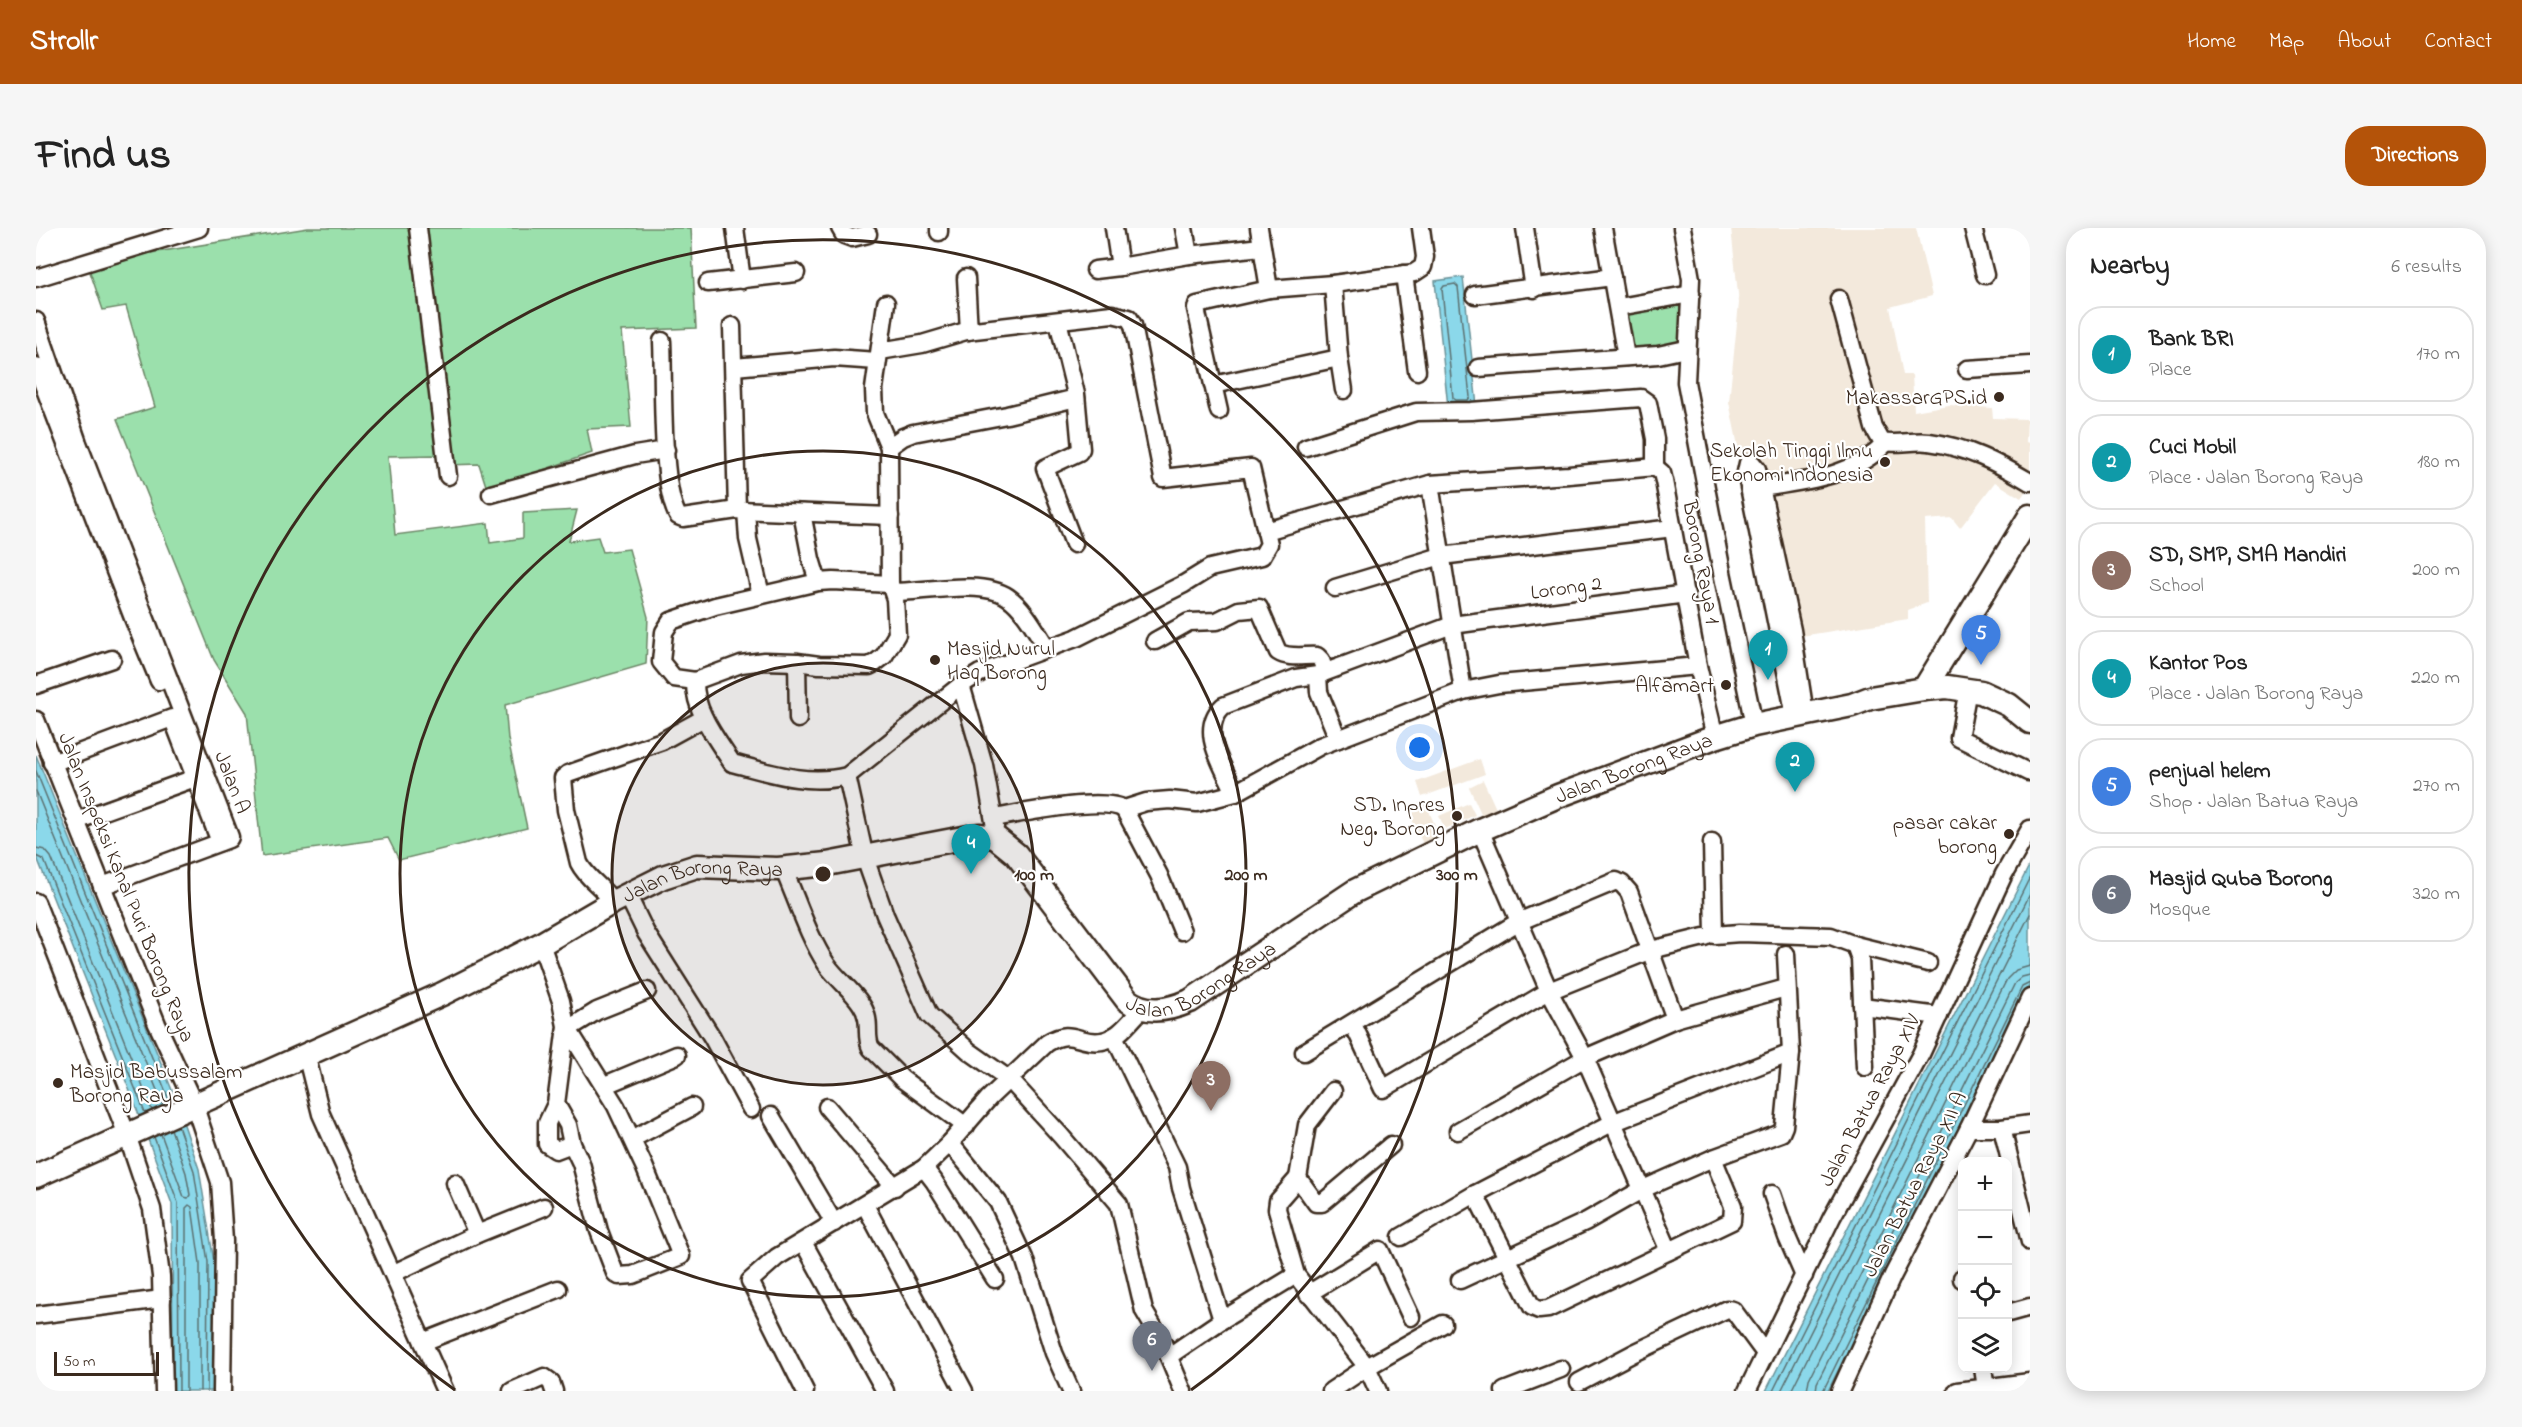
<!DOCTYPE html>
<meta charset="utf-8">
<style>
:root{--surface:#fff;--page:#f6f6f6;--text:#222;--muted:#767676;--line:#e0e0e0;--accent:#b45309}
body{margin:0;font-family:"Indie Flower",sans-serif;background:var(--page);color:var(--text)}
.controls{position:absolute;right:18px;bottom:18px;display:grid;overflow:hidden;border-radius:12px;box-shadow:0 3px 15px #0003}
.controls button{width:54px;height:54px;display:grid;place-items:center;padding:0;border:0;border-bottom:2px solid var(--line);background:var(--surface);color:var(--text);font:30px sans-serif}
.scale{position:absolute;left:18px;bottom:15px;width:105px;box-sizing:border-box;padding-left:6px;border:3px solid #3b2a1e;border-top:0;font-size:16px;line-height:21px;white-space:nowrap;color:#3b2a1e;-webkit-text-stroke:4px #fff;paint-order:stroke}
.you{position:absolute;left:1384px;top:520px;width:21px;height:21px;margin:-15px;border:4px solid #fff;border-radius:50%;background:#1a73e8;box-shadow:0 0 0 9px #1a73e833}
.badge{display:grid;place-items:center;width:39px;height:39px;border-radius:50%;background:var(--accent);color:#fff;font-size:20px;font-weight:700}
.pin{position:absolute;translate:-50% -50px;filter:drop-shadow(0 2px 3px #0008)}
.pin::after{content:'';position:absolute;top:32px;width:21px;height:18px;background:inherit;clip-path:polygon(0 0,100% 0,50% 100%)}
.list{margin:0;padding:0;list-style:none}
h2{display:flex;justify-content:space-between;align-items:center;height:78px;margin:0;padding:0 24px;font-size:26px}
h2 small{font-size:20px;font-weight:400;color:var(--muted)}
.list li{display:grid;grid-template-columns:39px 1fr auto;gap:18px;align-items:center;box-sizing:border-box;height:96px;margin:0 12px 12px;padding:0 12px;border:2px solid var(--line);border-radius:24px}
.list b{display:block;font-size:22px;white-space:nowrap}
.list p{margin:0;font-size:20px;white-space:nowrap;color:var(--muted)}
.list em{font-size:20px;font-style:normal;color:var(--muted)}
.icon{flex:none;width:33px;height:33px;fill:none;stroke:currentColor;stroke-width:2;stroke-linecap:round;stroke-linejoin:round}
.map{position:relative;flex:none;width:1994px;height:1163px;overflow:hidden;border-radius:24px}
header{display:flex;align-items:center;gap:36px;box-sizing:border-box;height:84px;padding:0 30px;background:var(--accent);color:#fff}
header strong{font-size:28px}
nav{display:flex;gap:33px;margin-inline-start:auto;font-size:21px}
.intro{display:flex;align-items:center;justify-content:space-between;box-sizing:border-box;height:144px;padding:0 36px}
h1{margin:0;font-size:42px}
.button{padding:15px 27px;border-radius:24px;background:var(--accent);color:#fff;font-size:21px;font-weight:700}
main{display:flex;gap:36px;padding:0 36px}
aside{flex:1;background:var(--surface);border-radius:24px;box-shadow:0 3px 15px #0003}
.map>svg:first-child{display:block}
.built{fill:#f3e9dc}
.green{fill:#9be0ac;stroke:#6b8565;stroke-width:1.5}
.water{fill:#8bd8ea;stroke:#6b9298;stroke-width:1.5}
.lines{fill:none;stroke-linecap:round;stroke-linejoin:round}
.shore{stroke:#5b7070;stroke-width:1.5}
.street-casing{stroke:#3b2a1e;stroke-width:21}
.secondary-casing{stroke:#3b2a1e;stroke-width:27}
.street{stroke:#fff;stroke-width:16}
.secondary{stroke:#fff;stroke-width:22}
.ring{fill:none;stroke:#3b2a1e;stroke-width:3}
.poi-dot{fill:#3b2a1e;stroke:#fff;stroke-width:2}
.labels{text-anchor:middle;stroke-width:4.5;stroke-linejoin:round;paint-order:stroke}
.poi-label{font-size:21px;fill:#3b2a1e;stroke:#fff;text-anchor:end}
.street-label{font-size:21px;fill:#3b2a1e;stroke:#fff}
.centre{fill:#3b2a1e;stroke:#fff;stroke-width:3}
.ring-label{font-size:18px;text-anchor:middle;font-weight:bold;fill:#3b2a1e;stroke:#fff;stroke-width:4.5;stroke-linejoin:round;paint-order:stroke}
</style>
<header>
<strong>Strollr</strong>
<nav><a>Home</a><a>Map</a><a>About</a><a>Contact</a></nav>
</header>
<div class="intro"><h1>Find us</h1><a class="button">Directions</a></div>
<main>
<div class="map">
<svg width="1994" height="1163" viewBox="0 0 1994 1163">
<rect width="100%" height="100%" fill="#fff"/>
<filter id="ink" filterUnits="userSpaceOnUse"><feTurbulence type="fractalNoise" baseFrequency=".0167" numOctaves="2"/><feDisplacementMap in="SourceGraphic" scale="12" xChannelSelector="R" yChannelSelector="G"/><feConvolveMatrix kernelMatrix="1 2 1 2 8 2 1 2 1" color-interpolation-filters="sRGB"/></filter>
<g filter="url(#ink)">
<!-- built -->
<g class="built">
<path d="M1695,0H1880L1896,68L1854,79L1867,147H1876L1878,183L1913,177L1956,180L1957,190L1991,191L1990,214L1994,215V257L1985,270L1959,254L1924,300L1916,290L1889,292L1891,375L1872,382V391L1765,408L1778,471L1755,478L1693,174L1703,75Z"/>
<path d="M1444,531L1449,546L1386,569L1381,554Z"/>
<path d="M1447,552L1462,585L1448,592L1433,559Z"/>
<path d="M1389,573L1404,610L1387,616L1371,580Z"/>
<path d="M1433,575L1439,587L1409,601L1403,588Z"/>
</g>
<!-- green -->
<g class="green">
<path d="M272,0H655L660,100L586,103L595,199L551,201L556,225L451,261L443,236L411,237L402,227L352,228L359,307L452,295L454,315L487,310V285L541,282L533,313L562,309L567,324L593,321L612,389L610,436L469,477L472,511L491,600L363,632L352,610L226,628L211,485L178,432L81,191L119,179L90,78L67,82L51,35Z"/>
<path d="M1655,66L1650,121L1590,129L1584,79Z"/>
</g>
<!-- water -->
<g class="water">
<path d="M1427,49L1441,178L1412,179L1399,53Z"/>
<path d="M0,527L138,867L163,941L178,1034L177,1163H137L136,976L97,871L0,627Z"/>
<path d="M1994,636V756L1792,1163H1730Z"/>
</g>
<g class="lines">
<!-- shore -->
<g class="shore">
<path d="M1419,56L1422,59L1434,169L1432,172H1420L1417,170L1406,61L1408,58Z"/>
<path d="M0,543L134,874"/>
<path d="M0,563L127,877"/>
<path d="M0,620L9,622L15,629L116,882"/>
<path d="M0,628L8,632L109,885"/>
<path d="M142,898L158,943L172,1034L171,1163"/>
<path d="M125,906L148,969L152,970L154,967L150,945L135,901"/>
<path d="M118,909L142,975L143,1163"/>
<path d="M150,1163V980L153,977L156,979L164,1035V1163"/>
<path d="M1737,1163L1994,649"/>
<path d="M1745,1163L1994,666"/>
<path d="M1755,1163L1994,686"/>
<path d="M1771,1163L1773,1151L1971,751L1980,742L1994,738"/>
<path d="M1780,1163L1781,1155L1979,755L1986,749L1994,747"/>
<path d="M1787,1163L1986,759L1994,755"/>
</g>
<defs>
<g id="street">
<path d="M382,0L412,248"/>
<path d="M699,0L706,52"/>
<path d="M804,0L808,7L816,10L832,6"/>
<path d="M903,0V4"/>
<path d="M1078,0L1084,39L1153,27L1225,19"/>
<path d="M1148,0L1153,27"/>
<path d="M1223,0L1233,61L1297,56L1378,45L1387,39L1389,29L1385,0"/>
<path d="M1489,0L1498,61"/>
<path d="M1567,0L1590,129"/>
<path d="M1646,0L1655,51L1650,154L1686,344L1718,497"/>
<path d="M1937,0L1949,47"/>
<path d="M1059,42L1084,39"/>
<path d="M1368,46L1381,143"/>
<path d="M0,50L163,0"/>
<path d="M930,50L933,103"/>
<path d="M672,55L760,45"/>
<path d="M1439,67L1576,49"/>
<path d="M1803,71L1838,200L1846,214C1861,217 1878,212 1893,214C1931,219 1962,235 1994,254"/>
<path d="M1583,79L1655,66"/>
<path d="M0,93L42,215L194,609L193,611L66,658"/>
<path d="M1022,93L1040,166L1045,221L1043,224L1009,240L1038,316"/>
<path d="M696,98L701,282"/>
<path d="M626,113C628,153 624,257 642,288L647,290L701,282L854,288"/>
<path d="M844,123L886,116L930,103L1076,86L1093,90L1097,97L1127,250L1215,240L1233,316L1226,328L1174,340L1148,356L1040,410L944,445L925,457L811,548C771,558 735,545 696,535C680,510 658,483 659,453L705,436L728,433L761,434L783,437L833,438L839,435L848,428L861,406L859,371L854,356L853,219L839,185L838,161L850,75"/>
<path d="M1303,130L1308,162"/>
<path d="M0,138L97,390L123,453"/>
<path d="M698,139L798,130L841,133"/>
<path d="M1442,140L1622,127L1650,121"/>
<path d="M1931,141L1994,137"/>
<path d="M1177,157L1303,130L1297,56"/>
<path d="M1183,183L1160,81L1161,77L1233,61"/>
<path d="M853,219L867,209L877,205L971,187L1040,170"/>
<path d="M1270,219L1380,184L1435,183L1605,170L1612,175L1619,211V239"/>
<path d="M1619,239L1626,245L1628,253L1662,438L1679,509"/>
<path d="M1394,256L1427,463"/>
<path d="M1726,260C1771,252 1816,250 1850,215"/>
<path d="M455,266L599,227L630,222"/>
<path d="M710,282L712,311L725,367"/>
<path d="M766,285L775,331L782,354"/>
<path d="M1230,303L1394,256L1533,247L1619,239"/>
<path d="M1299,360L1405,328L1637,300"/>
<path d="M858,364C888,364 946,351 972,369C988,380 1000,403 1011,420"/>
<path d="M1119,413L1153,394L1181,393L1203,382L1223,380L1242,424C1253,431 1268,427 1281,428L1285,432L1289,444"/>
<path d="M761,434L762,491"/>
<path d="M1282,447L1283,464L1302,511"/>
<path d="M659,453L638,450L625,434L628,404L635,393L679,378L782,354L797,353L854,356"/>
<path d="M0,457L76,431"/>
<path d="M925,457L948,537L959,599"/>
<path d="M1932,461L1923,510L1992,544"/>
<path d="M1759,488L1710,244L1712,235H1716L1721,241L1756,402L1769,486"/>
<path d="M0,492L121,796L158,876L184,954L188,1013L186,1163"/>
<path d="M139,497L184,614"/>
<path d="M16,535L136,490"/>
<path d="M811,548L829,630L849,687L893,787L933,823L974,852L1025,908L1083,976L1108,1083L1127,1115L1147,1163"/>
<path d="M1199,565C1188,538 1161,503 1187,478L1260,450L1282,447L1416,397L1650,366"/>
<path d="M1088,581L1123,647L1146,703"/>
<path d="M959,590C986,585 1067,568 1088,581L1110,574L1134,572L1161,575L1199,565L1284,518L1427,463L1463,456L1662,438"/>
<path d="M40,593L159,550"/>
<path d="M1444,602L1513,763L1549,830L1633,1023"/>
<path d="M1676,614L1678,707L1704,705L1795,708L1819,717L1824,731L1829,839"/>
<path d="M747,640C761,672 772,708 791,737C801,751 816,762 825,776C837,794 828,807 835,820L866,851L930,898"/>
<path d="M592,668L610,705L676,809L715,881"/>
<path d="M0,674L91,907L116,981L125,1048L128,1163"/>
<path d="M577,674C567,659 551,651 543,635L530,582L527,550L532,546L626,513L668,490"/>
<path d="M505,716L525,773L530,798L520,876L532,897L536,916L545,935L563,1003L579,1045L583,1048L597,1047L645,1028L608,938L580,878L530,798"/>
<path d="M1819,717L1892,735"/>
<path d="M1826,778L1903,788"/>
<path d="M1317,796L1347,861L1513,763L1615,722L1668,709"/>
<path d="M532,801L561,783L611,763"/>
<path d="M1078,808L1141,939L1145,960L1186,1092"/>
<path d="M1268,824L1482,694L1580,653L1586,656L1593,664L1639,791"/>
<path d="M270,826L285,886L409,1163"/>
<path d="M569,857L641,827"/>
<path d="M1297,863L1271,897L1262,950L1280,975H1286L1355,917"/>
<path d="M520,876L511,895V916L520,922L536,916"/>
<path d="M791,879L859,959"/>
<path d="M735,888L798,995"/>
<path d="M1933,900H1966L1994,896"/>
<path d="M1966,900L1994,1014"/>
<path d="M1422,903L1549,830L1639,791L1750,760"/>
<path d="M596,911L656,879"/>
<path d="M914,915L962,974L988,1030L1018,1125L1035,1163"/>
<path d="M888,940L898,953L959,1051"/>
<path d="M1262,950L1242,973L1241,981L1260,1047L1331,1139L1295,1163"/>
<path d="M419,955L441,1006"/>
<path d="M1439,966L1496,1079L1503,1082L1512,1081L1696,993L1697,978L1677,930"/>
<path d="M1736,966L1751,1009L1768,1048"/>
<path d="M829,977L928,1163"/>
<path d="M1365,1009L1439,966L1576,895L1755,825"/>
<path d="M767,1014L849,1163"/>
<path d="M358,1045L441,1006L508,979"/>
<path d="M1926,1050V1051"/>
<path d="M1424,1052L1549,994L1607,961L1677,930L1745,905L1748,898L1755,825L1750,726"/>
<path d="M1272,1066L1344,1022L1375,1089"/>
<path d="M1972,1085L1994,1079"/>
<path d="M0,1087L126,1071"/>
<path d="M387,1114L522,1061"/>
<path d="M1133,1128L1186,1092L1260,1047"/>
<path d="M1947,1140L1950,1160"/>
<path d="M1543,1154L1598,1125L1691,1081L1697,1082L1728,1124"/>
<path d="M476,1163L508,1149L515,1154L518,1163"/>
<path d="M769,1163L714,1053L741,1029L888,940L914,915L953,870L1011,815C1037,799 1042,817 1066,813C1082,811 1095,792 1106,781"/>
<path d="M1342,1163L1331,1139L1407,1096"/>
<path d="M1468,1163L1525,1141"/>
<path d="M1711,1163L1796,989L1885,826L1968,646L1994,601"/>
<path d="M1804,1163L1857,1047L1933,900L1994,770"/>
<path d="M1921,1163L1994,1154"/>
</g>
<g id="secondary">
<path d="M1888,461L1994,288"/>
<path id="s1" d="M0,948L406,766L505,716L577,674L627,649L661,638L742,641L791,636L943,607L959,609L980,626L1091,772C1110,787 1133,782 1154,773L1319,663L1444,602L1522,568L1679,509L1718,497L1816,477L1834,470L1888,461L1911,459L1945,464L1973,477L1994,494"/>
</g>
</defs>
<!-- street casing -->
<use href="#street" class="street-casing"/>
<!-- secondary casing -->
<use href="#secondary" class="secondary-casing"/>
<!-- street -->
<use href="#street" class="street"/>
<!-- secondary -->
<use href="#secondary" class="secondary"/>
</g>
</g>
<!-- distance rings -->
<circle cx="787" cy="646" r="211" fill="#3b2a1e" fill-opacity=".12"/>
<g class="ring">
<circle cx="787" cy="646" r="211"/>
<circle cx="787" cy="646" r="423"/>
<path d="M419 1162A634 634 0 1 1 1155 1162"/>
</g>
<!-- markers -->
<g class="poi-dot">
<circle cx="1963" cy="169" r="6"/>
<circle cx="1849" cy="234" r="6"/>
<circle cx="899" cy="432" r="6"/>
<circle cx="1690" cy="457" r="6"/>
<circle cx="1421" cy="588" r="6"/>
<circle cx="1973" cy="606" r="6"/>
<circle cx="22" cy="855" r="6"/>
</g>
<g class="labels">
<!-- poi labels -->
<g class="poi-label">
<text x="1951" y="176">MakassarGPS.id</text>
<text x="1837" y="229">Sekolah Tinggi Ilmu<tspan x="1837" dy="24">Ekonomi Indonesia</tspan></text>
<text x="911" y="427" text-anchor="start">Masjid Nurul<tspan x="911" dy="24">Haq Borong</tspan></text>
<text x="1678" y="464">Alfamart</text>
<text x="1409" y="583">SD. Inpres<tspan x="1409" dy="24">Neg. Borong</tspan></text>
<text x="1961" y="601">pasar cakar<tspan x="1961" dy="24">borong</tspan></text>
<text x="34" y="850" text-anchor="start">Masjid Babussalam<tspan x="34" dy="24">Borong Raya</tspan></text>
</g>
<!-- street labels -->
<g class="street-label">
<text transform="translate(1666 334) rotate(79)" y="7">Borong Raya 1</text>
<text transform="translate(1530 359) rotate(-8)" y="7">Lorong 2</text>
<text dy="7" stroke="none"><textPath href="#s1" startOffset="1812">Jalan Borong Raya</textPath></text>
<text transform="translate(197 554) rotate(69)" y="7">Jalan A</text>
<text dy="7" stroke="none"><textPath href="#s1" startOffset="734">Jalan Borong Raya</textPath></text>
<text transform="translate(91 659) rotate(68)" y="7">Jalan Inspeksi Kanal Puri Borong Raya</text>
<text dy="7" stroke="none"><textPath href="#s1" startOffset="1326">Jalan Borong Raya</textPath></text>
<text transform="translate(1833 872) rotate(-62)" y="7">Jalan Batua Raya XIV</text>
<text transform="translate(1878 956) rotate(-63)" y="7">Jalan Batua Raya XII A</text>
</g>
</g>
<circle cx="787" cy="646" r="9" class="centre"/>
<g class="ring-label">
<text x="998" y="652">100 m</text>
<text x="1210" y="652">200 m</text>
<text x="1421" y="652">300 m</text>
</g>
</svg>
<div class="controls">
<button>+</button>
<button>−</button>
<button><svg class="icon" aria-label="locate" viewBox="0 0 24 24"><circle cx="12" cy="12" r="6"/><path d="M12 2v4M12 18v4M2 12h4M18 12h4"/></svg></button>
<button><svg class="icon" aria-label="layers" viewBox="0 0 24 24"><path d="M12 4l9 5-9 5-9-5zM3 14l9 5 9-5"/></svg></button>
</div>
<div class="scale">50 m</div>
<div class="you"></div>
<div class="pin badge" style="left:1732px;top:452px;background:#0f9aa8">1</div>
<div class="pin badge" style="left:1759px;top:564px;background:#0f9aa8">2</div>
<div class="pin badge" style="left:1175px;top:883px;background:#8d6e63">3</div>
<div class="pin badge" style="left:935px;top:646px;background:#0f9aa8">4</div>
<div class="pin badge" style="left:1945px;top:437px;background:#3f7fe0">5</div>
<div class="pin badge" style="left:1116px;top:1143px;background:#6b7280">6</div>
</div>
<aside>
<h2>Nearby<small>6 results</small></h2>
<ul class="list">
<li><span class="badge" style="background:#0f9aa8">1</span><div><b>Bank BRI</b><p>Place</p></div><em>170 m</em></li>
<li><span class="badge" style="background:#0f9aa8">2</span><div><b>Cuci Mobil</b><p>Place · Jalan Borong Raya</p></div><em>180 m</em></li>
<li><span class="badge" style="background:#8d6e63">3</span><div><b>SD, SMP, SMA Mandiri</b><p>School</p></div><em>200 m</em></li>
<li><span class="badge" style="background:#0f9aa8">4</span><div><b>Kantor Pos</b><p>Place · Jalan Borong Raya</p></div><em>220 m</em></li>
<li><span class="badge" style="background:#3f7fe0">5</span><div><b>penjual helem</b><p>Shop · Jalan Batua Raya</p></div><em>270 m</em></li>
<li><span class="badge" style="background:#6b7280">6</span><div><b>Masjid Quba Borong</b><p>Mosque</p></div><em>320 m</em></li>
</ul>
</aside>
</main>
